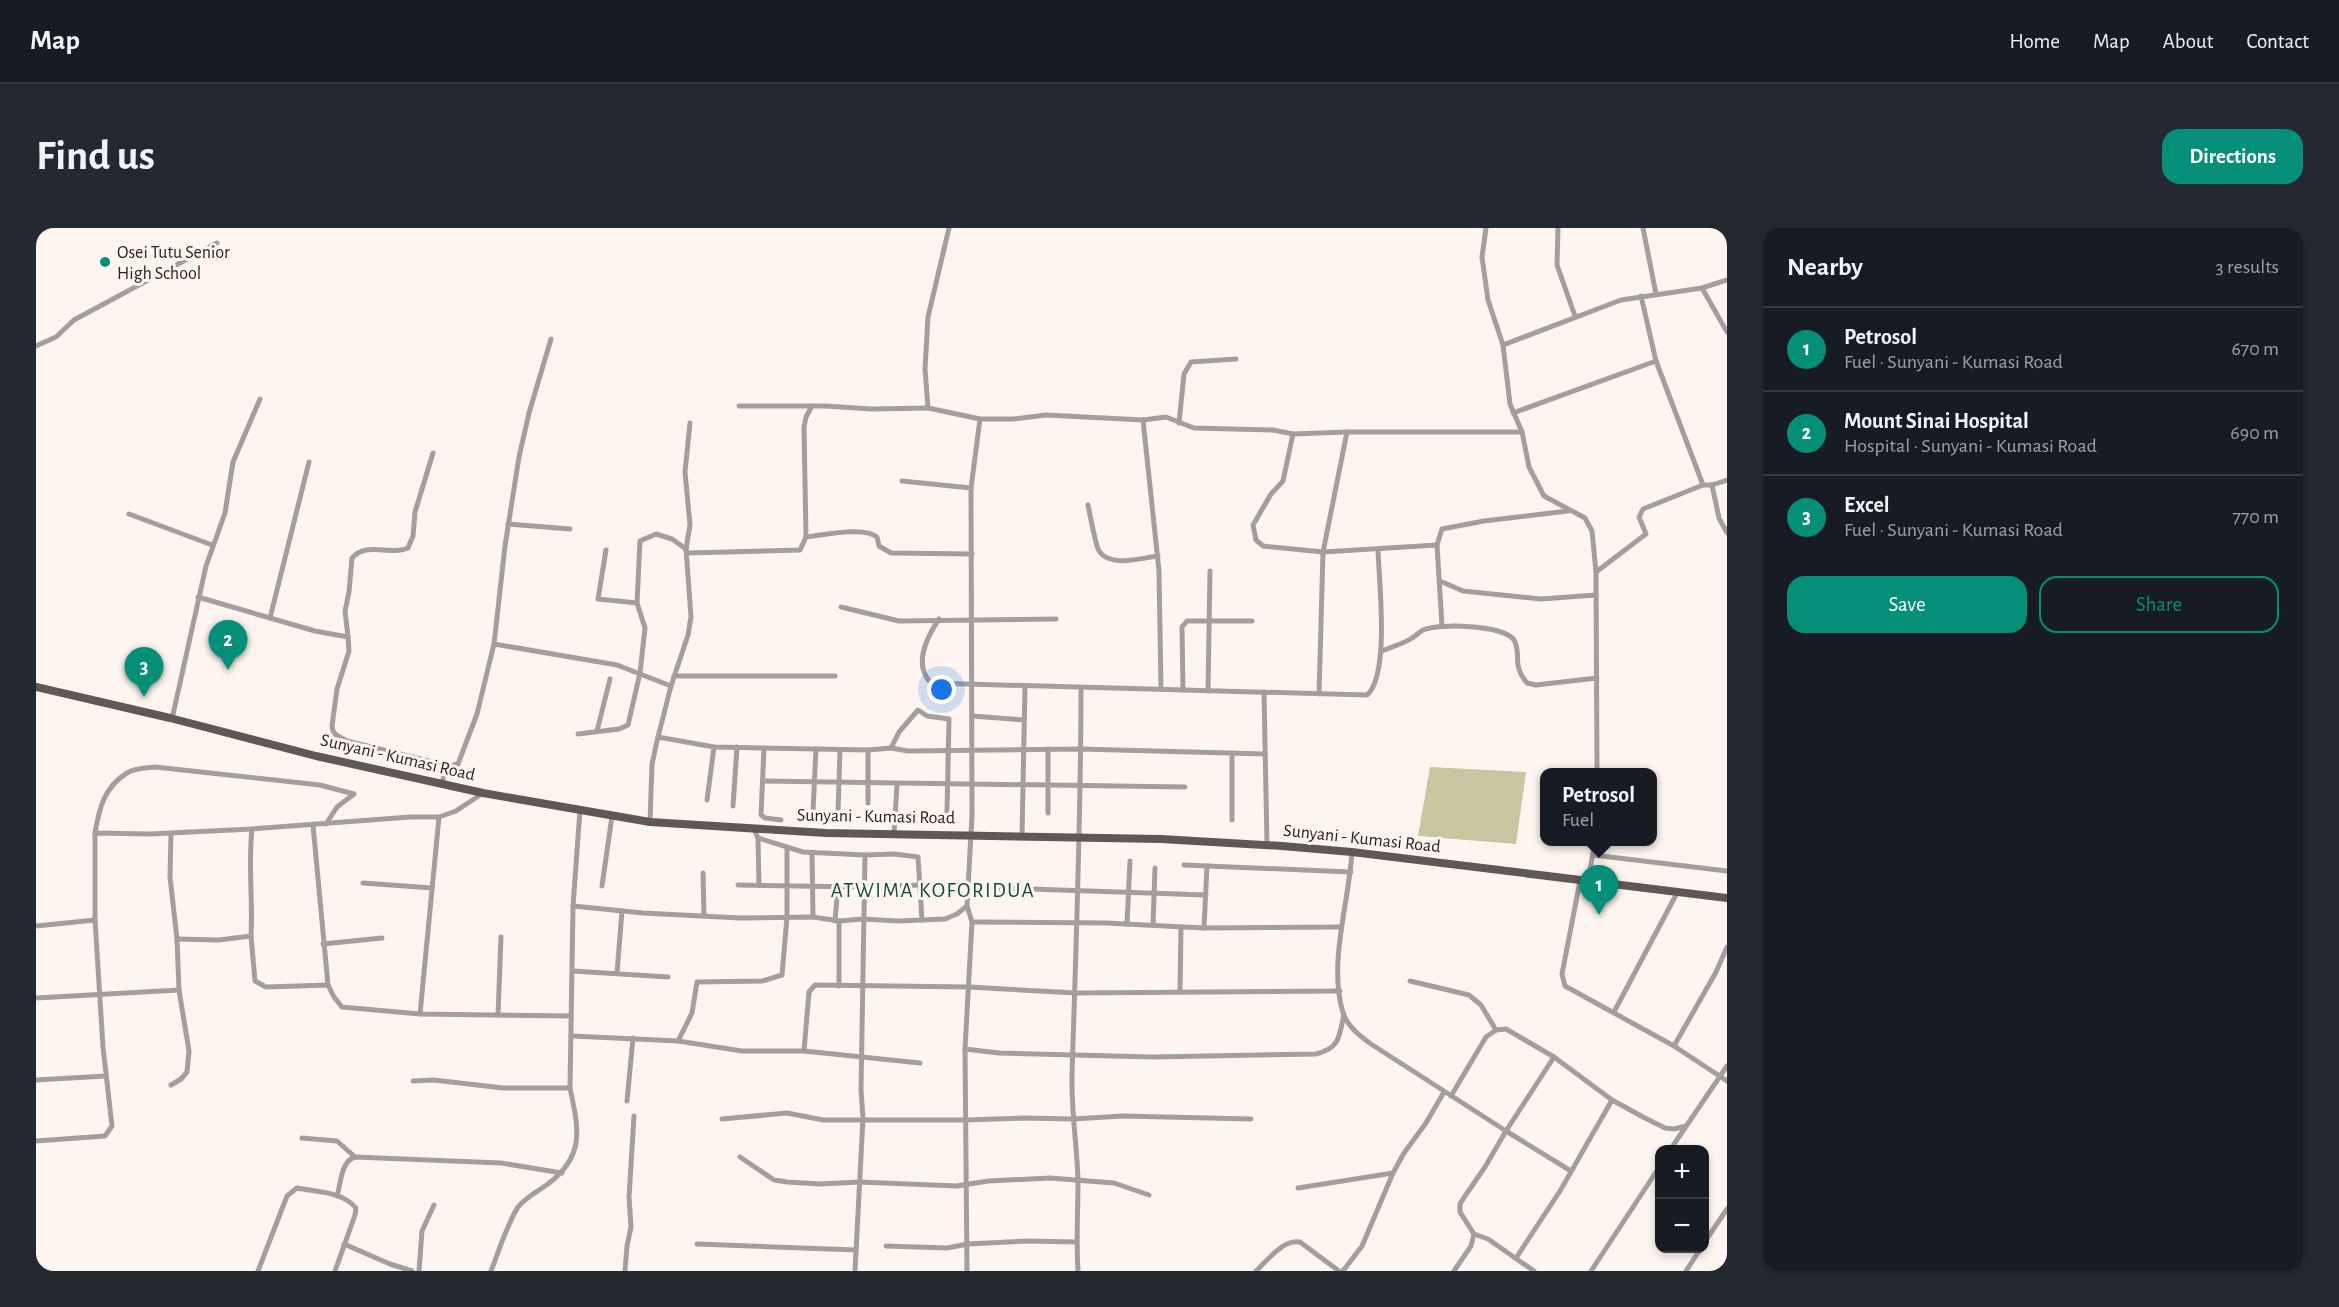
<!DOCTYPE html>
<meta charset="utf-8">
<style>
:root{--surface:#171b24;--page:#242831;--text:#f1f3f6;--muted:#9ea1a6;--line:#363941;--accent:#058f78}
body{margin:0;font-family:"Alegreya Sans",sans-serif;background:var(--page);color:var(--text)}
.controls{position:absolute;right:18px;bottom:18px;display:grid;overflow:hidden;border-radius:12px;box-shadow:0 3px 9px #0003}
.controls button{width:54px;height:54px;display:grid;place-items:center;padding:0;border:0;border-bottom:2px solid var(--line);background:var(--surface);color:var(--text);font:30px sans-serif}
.you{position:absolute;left:906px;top:462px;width:21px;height:21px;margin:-15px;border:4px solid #fff;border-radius:50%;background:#1a73e8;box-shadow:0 0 0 9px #1a73e833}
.badge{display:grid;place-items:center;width:39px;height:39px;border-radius:50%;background:var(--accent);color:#fff;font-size:20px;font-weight:700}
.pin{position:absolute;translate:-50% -50px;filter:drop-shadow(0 2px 3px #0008)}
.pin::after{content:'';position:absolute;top:32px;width:21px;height:18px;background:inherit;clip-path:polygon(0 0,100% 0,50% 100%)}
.popup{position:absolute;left:1504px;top:540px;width:117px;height:78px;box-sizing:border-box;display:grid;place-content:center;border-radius:12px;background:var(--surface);filter:drop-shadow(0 2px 4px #0005);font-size:20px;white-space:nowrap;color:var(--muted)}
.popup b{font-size:22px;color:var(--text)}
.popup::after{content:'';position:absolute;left:50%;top:100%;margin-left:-12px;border:12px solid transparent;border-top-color:var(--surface)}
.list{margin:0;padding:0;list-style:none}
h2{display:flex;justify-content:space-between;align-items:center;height:78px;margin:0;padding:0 24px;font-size:26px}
h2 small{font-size:20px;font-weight:400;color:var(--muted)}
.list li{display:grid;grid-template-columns:39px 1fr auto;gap:18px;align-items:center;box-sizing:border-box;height:84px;padding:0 24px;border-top:2px solid var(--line)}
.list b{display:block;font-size:22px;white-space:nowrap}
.list p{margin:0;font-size:20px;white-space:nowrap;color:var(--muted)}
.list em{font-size:20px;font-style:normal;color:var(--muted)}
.actions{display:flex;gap:12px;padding:18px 24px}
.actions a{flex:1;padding:14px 0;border:2px solid var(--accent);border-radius:18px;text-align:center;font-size:21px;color:var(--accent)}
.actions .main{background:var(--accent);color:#fff}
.map{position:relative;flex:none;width:1691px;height:1043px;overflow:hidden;border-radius:18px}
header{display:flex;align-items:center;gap:36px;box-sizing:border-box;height:84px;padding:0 30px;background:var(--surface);border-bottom:2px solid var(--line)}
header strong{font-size:28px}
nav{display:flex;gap:33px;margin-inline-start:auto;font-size:21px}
.intro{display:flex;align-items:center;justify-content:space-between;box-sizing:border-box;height:144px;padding:0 36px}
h1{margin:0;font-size:42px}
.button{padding:15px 27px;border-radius:18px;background:var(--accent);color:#fff;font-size:21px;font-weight:700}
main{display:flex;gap:36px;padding:0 36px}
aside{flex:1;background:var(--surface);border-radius:18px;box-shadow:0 3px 9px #0003}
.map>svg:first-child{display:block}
.green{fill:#c9c5a1}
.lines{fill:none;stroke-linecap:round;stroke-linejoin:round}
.minor{stroke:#a49f9e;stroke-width:5}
.primary{stroke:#5f5856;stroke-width:8}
.poi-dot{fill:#058f78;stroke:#fef5f0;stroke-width:2}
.labels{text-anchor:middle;stroke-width:6;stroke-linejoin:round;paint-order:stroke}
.poi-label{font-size:18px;fill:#282523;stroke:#fef5f0;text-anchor:start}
.street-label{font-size:18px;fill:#282523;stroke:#fef5f0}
.quarter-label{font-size:21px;letter-spacing:1.5px;fill:#144b3f;stroke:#fef5f0}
</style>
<header>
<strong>Map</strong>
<nav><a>Home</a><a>Map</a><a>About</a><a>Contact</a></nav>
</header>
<div class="intro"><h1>Find us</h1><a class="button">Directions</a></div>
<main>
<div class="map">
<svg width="1691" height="1043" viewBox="0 0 1691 1043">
<rect width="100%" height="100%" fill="#fef5f0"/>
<!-- green -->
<path class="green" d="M1394,539L1490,544L1480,616L1382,608Z"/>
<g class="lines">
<!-- minor -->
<g class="minor">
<path d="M913,0L892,89L889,141L892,180L944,191H978L1010,187L1107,192L1130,189L1158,200L1237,202L1257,206L1311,204H1486"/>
<path d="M1450,0L1446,29L1452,72L1467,117L1474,176L1486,204L1493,239L1508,268L1549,290L1556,303L1560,344L1561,544"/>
<path d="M1522,0L1521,37L1539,88"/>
<path d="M1607,0L1620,66"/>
<path d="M1666,60L1691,104"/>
<path d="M1605,68L1620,133"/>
<path d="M1467,117L1585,72L1666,60L1691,52"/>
<path d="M0,118L20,109L38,92L181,15"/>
<path d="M703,178H789L836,181L892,180"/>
<path d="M1477,185L1620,133L1667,257H1676L1691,252"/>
<path d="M1107,192L1123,343L1125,461"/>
<path d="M1143,195L1148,146L1155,134L1200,131"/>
<path d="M1257,206L1247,253L1235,266L1217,297L1220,312L1227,318L1287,324L1401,317"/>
<path d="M866,253L935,260"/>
<path d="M1676,257L1683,290L1691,305"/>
<path d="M1052,277C1054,287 1059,315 1063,323C1074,340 1106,330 1122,328"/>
<path d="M93,286L176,317"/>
<path d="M472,296L534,301"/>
<path d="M770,309C787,307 829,298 841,309L843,318L855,325L936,326"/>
<path d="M570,322L562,371L601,375"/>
<path d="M652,325L764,322L770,309L768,199L770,189L776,178"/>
<path d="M1560,344L1610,306L1603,289L1607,281L1667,257"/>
<path d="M1404,353L1427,363L1505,371L1560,367"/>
<path d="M162,369L279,403L312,409L313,423L301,461L296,498L297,503L300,507L311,513L413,538L422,536L441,486L458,416L469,318L483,229L493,185L515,111"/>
<path d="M805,379L863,393L1020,391"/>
<path d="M234,390L273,234"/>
<path d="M903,391C891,409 877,437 895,455L1331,467C1354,447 1343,353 1342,322"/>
<path d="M1406,398L1401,317L1406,301L1448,293L1532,283"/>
<path d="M312,409L309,383L313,364L316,330C330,313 354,328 372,320L377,308L379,284L397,225"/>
<path d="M458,416L581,437L635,458"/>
<path d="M1346,423C1355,419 1367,416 1376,410C1380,408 1383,404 1387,402C1403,395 1468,397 1478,412C1486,425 1475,436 1491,455L1500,457L1561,450"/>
<path d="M638,448H799"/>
<path d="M1147,462L1146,399L1151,393H1216"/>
<path d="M1172,463L1174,343"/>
<path d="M1228,464L1231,617"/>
<path d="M1283,466L1287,324L1311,204"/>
<path d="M936,488L988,492"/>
<path d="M136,491L170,338L189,285L197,234L224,171"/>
<path d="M561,503L574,451"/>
<path d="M542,506L583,501L592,497L604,445L609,400L601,375L604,313L620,306L636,311L650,321"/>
<path d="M622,509L635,458L652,407L655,389L650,321L654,297L649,244L654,195"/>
<path d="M728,520L725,587L729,590L745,592"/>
<path d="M855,520L863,504L882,482L891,488L913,491L911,584L909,589L894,594H884"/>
<path d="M727,553L1149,559"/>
<path d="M407,555L408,536"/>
<path d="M671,572L678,519"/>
<path d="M832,575V522"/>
<path d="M697,578L701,519"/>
<path d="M777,583L780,521"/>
<path d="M802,585L804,522"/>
<path d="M1012,585V521"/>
<path d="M1196,592V525"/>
<path d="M614,594L616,536L622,509L678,519L832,522L855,520L872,523L1045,521L1229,526"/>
<path d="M277,597L292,757L298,769L306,779L384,786L535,788"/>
<path d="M718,601L722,610L767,624L829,627L825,862L827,890L819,1043"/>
<path d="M59,605C63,581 68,559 91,545C98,540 110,540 119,539L284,557L318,566L301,579L290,596"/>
<path d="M135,605L134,649L141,711L143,762L153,823L151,844L145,851L135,857"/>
<path d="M858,606L861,556"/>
<path d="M986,608L989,458"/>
<path d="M722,610L723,657"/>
<path d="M1316,624C1313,675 1292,735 1307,785C1312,799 1324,808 1335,816L1470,903L1449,939L1429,968L1424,976V984L1438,1006L1452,1011L1498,1043"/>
<path d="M776,625L777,689"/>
<path d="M829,627L858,626L882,629L886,692"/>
<path d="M1557,627L1691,643"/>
<path d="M1148,637L1315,644"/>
<path d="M667,645L668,687"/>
<path d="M1544,653L1526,746L1529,758L1638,818L1691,853"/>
<path d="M1552,653L1559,614"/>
<path d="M327,655L396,660"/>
<path d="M702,657L828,659L885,657"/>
<path d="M566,658L576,588"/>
<path d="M933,659L1170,667"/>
<path d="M537,678L607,685L704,690L777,689L803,693L827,691L862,693L909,691L921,686L931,678"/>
<path d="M59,692V605L114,606L216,601L374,589H403L420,583L447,565"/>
<path d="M799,693L802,658"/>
<path d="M936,694L1070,695L1168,700L1305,699"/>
<path d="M1091,696L1094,633"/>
<path d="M1117,697L1119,640"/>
<path d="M0,698L59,692L67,819L76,898L69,908L0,913"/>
<path d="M1168,700L1171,638"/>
<path d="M215,708L219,753L230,759L292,757"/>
<path d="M141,711L183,712L215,708C217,672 212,637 216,601"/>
<path d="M287,716L346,710"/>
<path d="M537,743L632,749"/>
<path d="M581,745L586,683"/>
<path d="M1374,753L1433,767L1445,777L1460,802"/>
<path d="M803,758V693"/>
<path d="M1144,764L1145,699"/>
<path d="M0,770L143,762"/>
<path d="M1578,784L1641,665"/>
<path d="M384,786L403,589"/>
<path d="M462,787L465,709"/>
<path d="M536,808L642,813L706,823H768L884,835"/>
<path d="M642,813L656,785L661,754L726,753L746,747L751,689V620"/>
<path d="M1638,818L1680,744L1691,719"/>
<path d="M929,821L963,825L1117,829L1280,826C1304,820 1303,809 1308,786"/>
<path d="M768,823L773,764L779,757L933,759L1040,765L1304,763"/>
<path d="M1518,829L1470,903L1535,943"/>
<path d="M0,852L70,848"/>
<path d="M377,853L398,852L467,860H534"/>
<path d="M1415,868L1450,809L1460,802L1470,801L1518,829L1576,872L1607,889L1629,900L1638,901L1650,898"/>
<path d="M591,873L597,810"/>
<path d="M686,891L751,885L787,892H930L990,890L1037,891L1087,888L1215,891"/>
<path d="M266,910L301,913L319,929"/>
<path d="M1634,922L1691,838"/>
<path d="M704,929L738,952L751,954L784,956L823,954L921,958L952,953L1014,950L1078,955L1113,967"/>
<path d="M1262,960L1357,945"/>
<path d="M301,968C305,955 305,933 319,929L465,935L526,945"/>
<path d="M1668,1015L1691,981"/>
<path d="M308,1016L354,1036L376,1043"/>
<path d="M661,1016L820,1022"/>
<path d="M850,1018L911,1020L932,1016L991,1013L1040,1014"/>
<path d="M1480,1030L1524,963L1576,872"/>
<path d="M222,1043L251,968L261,960C280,964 306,963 320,980L319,987L299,1043"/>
<path d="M383,1043L386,1003L398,977"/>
<path d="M455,1043C462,1025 472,994 482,979C490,969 502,963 512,956C549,928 543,902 534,860L537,678L544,582"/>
<path d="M589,1043L591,1018L595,999L593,969L598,888"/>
<path d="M931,1043L929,821L936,694L931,678L936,588L935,260L944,191"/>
<path d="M1042,1043C1040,1012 1042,982 1042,952C1041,917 1035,882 1036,847C1040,718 1045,589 1045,460"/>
<path d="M1220,1043C1232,1032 1247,1011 1264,1014L1303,1043"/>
<path d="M1307,1043L1326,1018L1357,945L1368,925L1390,895L1408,864"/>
<path d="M1418,1043L1435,1018L1438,1006"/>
<path d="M1555,1043L1624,938"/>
<path d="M1650,1043L1665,1020"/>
</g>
<!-- primary -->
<path class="primary" d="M0,459L134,490L280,528L447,565L614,594L790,605L1125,611L1246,618L1316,624L1691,670"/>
</g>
<!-- markers -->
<circle class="poi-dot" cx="69" cy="34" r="6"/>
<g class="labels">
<!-- poi labels -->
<g class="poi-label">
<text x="81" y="30">Osei Tutu Senior<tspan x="81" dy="21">High School</tspan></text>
</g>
<!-- street labels -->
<g class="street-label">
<text transform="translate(362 529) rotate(13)" y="6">Sunyani - Kumasi Road</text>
<text transform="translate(840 588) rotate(1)" y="6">Sunyani - Kumasi Road</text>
<text transform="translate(1326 610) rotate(6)" y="6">Sunyani - Kumasi Road</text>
</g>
<!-- quarter labels -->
<g class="quarter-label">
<text x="897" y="669">ATWIMA KOFORIDUA</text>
</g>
</g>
</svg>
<div class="controls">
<button>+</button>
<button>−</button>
</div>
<div class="you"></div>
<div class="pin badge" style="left:1563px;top:687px">1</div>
<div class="popup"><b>Petrosol</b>Fuel</div>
<div class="pin badge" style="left:192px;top:442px">2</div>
<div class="pin badge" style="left:108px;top:469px">3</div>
</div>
<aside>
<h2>Nearby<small>3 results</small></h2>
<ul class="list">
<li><span class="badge">1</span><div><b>Petrosol</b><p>Fuel · Sunyani - Kumasi Road</p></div><em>670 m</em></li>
<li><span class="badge">2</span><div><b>Mount Sinai Hospital</b><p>Hospital · Sunyani - Kumasi Road</p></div><em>690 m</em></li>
<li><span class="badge">3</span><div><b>Excel</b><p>Fuel · Sunyani - Kumasi Road</p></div><em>770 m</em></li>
</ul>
<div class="actions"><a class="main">Save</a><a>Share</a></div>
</aside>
</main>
